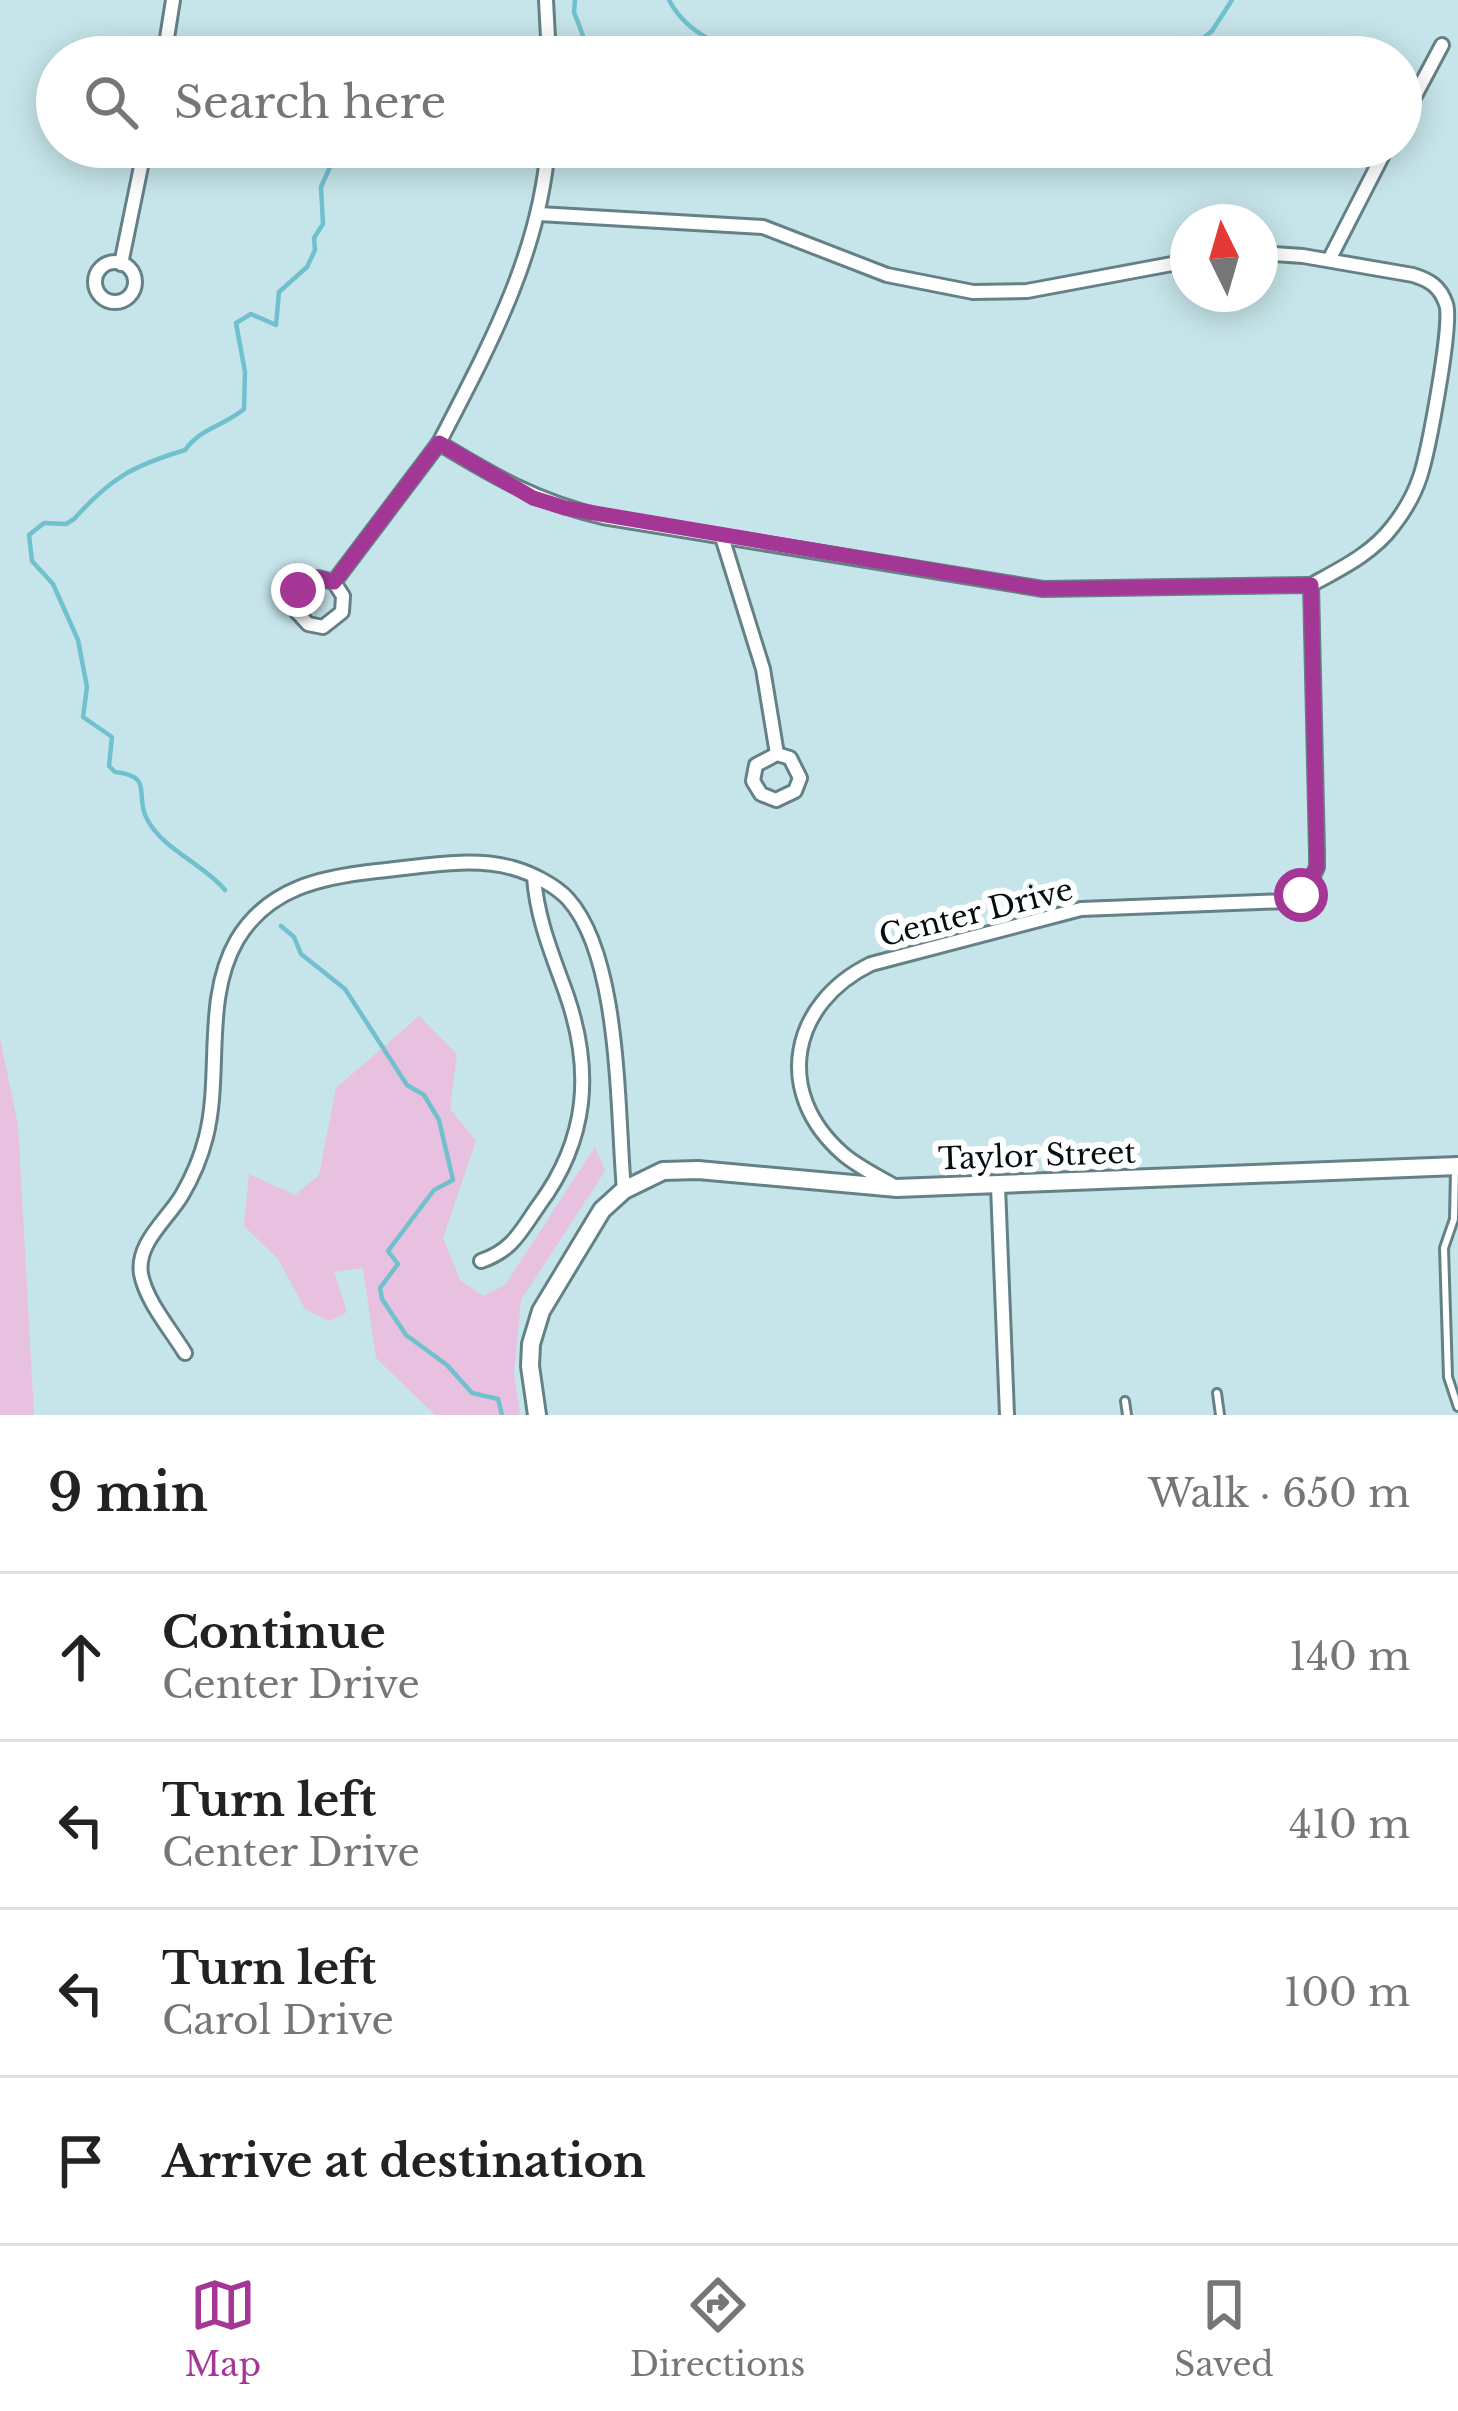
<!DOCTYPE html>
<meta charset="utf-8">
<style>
:root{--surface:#fff;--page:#f2f2f2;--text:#222;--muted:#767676;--line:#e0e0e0;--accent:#a43796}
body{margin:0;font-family:"Libre Baskerville",serif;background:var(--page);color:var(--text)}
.compass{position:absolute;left:1170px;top:204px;width:108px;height:108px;border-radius:50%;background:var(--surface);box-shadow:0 6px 30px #0003;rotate:355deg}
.stop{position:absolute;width:36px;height:36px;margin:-27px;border:9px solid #a43796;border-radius:50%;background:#fff}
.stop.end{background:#a43796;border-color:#fff;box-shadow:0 3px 12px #0008}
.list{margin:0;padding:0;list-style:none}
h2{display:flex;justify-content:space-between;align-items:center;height:156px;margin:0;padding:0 48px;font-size:51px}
h2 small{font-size:39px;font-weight:400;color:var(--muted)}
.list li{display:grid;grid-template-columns:78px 1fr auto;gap:36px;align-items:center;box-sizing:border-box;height:168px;padding:0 48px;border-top:3px solid var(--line)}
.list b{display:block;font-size:45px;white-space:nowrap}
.list p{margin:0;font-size:39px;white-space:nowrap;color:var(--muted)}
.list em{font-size:39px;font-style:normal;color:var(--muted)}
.icon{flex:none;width:66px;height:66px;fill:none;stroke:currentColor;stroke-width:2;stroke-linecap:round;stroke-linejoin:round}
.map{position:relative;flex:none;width:1458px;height:1415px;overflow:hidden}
.search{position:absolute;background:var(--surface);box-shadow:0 6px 30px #0003;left:36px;right:36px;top:36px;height:132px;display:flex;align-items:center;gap:30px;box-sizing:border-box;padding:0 42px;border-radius:66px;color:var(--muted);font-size:45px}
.sheet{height:828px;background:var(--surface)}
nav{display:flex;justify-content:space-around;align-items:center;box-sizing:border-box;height:168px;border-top:3px solid var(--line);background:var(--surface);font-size:33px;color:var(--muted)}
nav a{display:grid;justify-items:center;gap:6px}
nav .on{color:var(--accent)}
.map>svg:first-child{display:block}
.green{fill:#e8c0e0}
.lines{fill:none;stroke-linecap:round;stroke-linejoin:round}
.stream{stroke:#70c1cd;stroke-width:4.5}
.lane-casing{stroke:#648185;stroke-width:12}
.street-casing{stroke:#648185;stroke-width:18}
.secondary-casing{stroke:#648185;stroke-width:22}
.lane{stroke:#fff;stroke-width:6}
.street{stroke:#fff;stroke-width:12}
.secondary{stroke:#fff;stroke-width:16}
.route{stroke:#a43796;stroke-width:15}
.labels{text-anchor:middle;stroke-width:12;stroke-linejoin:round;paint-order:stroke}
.street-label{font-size:30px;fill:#040e10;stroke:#fff}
</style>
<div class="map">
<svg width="1458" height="1415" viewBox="0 0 1458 1415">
<rect width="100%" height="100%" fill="#c6e5ea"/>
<!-- green -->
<g class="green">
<path d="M419,1016L457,1054L450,1109L476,1141L443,1238L460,1280L483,1296L505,1285L595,1147L605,1171L521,1300L514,1373L520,1415H435L376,1358L363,1268L334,1272L347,1312L329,1321L305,1309L278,1259L244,1226L249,1174L295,1195L319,1175L336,1088Z"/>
<path d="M0,1038L18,1125L34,1415H0Z"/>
</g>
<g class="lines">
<!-- stream -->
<g class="stream">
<path d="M575,0L574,12L585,41L576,57"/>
<path d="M669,0C686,33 731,57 768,51L774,57"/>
<path d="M1033,57L1049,53L1052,57"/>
<path d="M1170,57L1183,38L1202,39L1212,31L1232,0"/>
<path d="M992,147L994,150L1001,147"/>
<path d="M225,890C204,864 163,850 147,819C134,796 155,776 115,772L109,766L112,737L83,717L87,687L78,640L53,584L32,561L29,535L44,523L66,524L74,519C111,478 132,466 185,450C202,427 224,426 244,409L245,372L236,323L251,314L276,325L279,292L307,267L315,250L314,238L323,224L321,187L339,147"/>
<path d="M281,926L294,937L301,954L345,989L407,1085L424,1095L439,1120L453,1180L434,1190L388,1251L398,1264L380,1288L382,1299L406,1335L447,1365L472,1393L498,1399L502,1415"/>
</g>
<defs>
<g id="lane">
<path d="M1455,1170L1454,1219L1444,1248L1448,1377L1458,1407"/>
<path d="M1217,1393L1220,1415"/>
<path d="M1125,1401L1127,1415"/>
</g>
<g id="street">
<path d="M546,0L549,57"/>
<path d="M164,57L173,0"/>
<path d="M1401,122L1442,45"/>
<path d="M548,147C539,256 488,348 439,443C495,477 538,502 603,517L1043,589L1311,585L1317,853V867L1309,885L1301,895L1287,901L1081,909L871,964C791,1003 772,1092 843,1154C857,1166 875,1175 891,1184"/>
<path d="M539,214L763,227L887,275L973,292L1027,291L1188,261"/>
<path d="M1260,253L1303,256L1413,275C1429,280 1440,286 1446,304C1453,323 1428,453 1420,477C1414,495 1404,512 1393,526C1372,554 1340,569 1311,585"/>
<path d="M1329,260L1387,147"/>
<circle cx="115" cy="282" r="20"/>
<path d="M121,264L145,147"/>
<path d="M722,537L763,669L777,754L756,765L753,781L761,794L776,800L795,791L800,778L790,758L777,754"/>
<path d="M334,582L343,596L342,612L323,627L308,624L297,612L299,590L318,578L334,582L439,443"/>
<path d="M998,1186L1007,1415"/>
<path d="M481,1261C513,1250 520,1232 539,1205C588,1139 593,1070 566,993C552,954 537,919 534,877"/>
<path d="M185,1353C171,1330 146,1301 141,1274C136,1243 168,1219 182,1195C192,1178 201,1157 206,1137C222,1074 203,999 237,940C268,888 321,877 377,871C420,867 471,856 513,868C531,873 555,885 568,899C621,958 617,1112 624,1190"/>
</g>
<path id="secondary" d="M537,1415L530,1366L531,1344L541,1311L602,1210L624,1190L663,1171L698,1170L897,1188L1458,1166"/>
</defs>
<!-- lane casing -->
<use href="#lane" class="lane-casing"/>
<!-- street casing -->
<use href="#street" class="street-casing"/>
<!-- secondary casing -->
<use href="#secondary" class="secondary-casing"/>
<!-- lane -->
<use href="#lane" class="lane"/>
<!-- street -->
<use href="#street" class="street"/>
<!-- secondary -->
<use href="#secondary" class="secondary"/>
</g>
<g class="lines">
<!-- route -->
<path class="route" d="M298,590L318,578L334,582L439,443L533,498L565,508L1043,589L1311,585L1317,867L1301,895"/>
</g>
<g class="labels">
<!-- street labels -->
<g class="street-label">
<text transform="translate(976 913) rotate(-14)" y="10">Center Drive</text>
<text transform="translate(1037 1156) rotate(-2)" y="10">Taylor Street</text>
</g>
</g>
</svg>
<svg class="compass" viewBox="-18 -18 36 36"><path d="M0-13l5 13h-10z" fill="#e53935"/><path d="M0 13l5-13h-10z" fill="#767676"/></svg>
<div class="stop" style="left:1301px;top:895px"></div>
<div class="stop end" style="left:298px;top:590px"></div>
<div class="search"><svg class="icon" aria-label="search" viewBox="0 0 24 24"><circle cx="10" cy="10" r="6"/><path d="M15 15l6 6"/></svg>Search here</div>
</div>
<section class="sheet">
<h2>9 min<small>Walk · 650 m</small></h2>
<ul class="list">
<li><svg class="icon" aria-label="ahead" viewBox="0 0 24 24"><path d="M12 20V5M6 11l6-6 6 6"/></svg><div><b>Continue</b><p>Center Drive</p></div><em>140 m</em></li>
<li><svg class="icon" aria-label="left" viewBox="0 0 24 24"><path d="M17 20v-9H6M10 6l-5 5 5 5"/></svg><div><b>Turn left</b><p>Center Drive</p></div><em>410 m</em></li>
<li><svg class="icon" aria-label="left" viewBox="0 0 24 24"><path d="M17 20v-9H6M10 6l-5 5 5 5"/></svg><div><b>Turn left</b><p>Carol Drive</p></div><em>100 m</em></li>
<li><svg class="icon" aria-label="arrive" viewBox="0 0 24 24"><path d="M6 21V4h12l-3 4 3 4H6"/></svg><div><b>Arrive at destination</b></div></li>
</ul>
</section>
<nav>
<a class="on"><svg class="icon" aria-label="map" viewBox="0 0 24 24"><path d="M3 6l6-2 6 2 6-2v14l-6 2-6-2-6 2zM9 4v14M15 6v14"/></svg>Map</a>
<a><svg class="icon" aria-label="directions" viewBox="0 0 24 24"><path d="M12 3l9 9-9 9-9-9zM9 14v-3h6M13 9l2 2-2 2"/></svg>Directions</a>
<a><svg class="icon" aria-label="saved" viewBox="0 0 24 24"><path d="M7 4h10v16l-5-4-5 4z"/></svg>Saved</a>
</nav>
